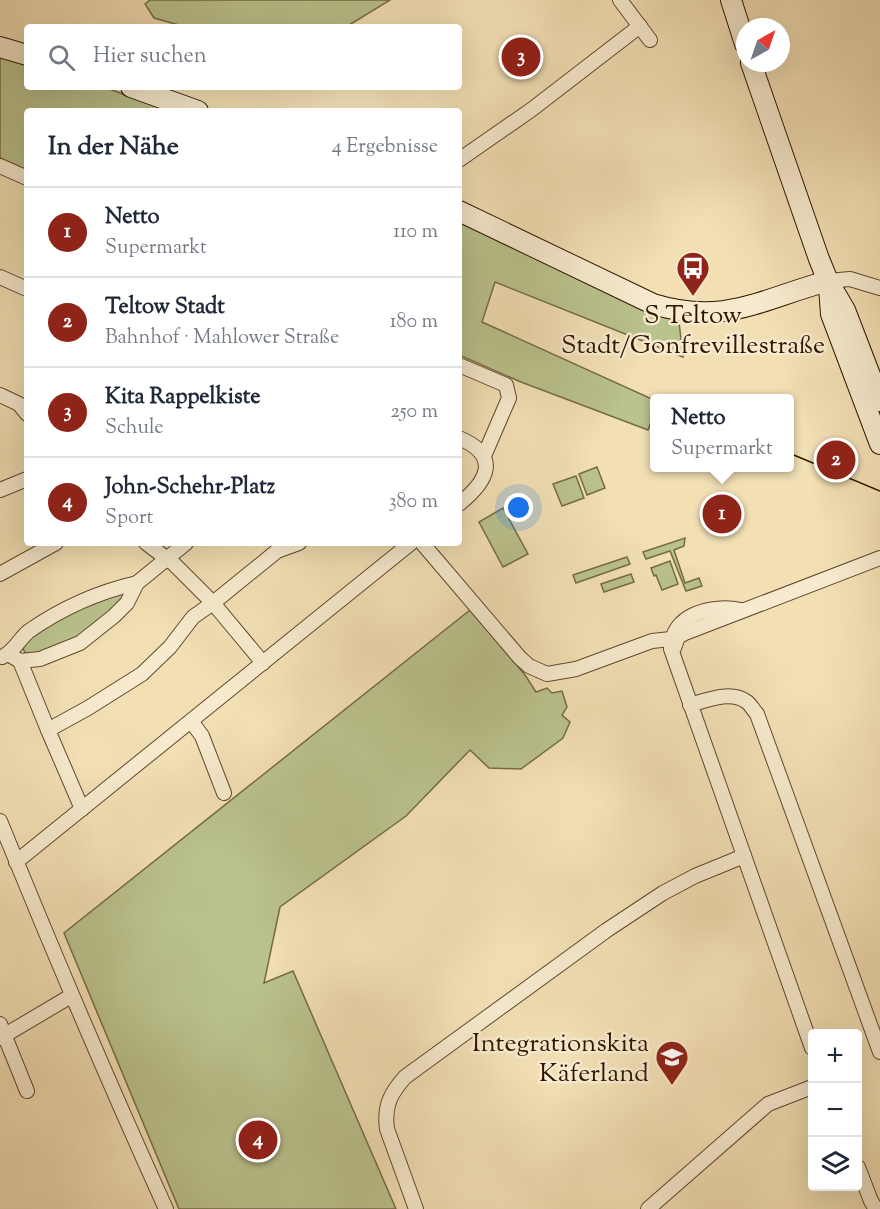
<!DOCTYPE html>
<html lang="de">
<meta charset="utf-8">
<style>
:root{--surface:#fff;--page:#f6f6f7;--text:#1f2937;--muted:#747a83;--line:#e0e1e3;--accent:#8f2418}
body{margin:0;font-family:"Sorts Mill Goudy",serif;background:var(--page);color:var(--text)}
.controls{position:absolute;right:18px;bottom:18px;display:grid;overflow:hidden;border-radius:6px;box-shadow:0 6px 24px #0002}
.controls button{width:54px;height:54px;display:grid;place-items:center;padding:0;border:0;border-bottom:2px solid var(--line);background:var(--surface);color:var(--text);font:30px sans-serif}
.compass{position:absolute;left:736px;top:18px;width:54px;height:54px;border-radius:50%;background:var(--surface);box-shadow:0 6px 24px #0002;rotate:40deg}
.you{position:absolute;left:519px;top:508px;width:21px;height:21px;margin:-15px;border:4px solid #fff;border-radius:50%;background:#1a73e8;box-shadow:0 0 0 9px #1a73e833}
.badge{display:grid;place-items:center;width:39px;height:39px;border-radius:50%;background:var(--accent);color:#fff;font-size:20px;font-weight:700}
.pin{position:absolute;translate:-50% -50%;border:3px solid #fff;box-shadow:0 2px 6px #0006}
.popup{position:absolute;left:650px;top:394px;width:144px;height:78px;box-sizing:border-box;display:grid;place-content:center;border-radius:6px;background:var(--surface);filter:drop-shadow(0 2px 4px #0005);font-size:20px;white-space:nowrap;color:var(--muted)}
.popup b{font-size:22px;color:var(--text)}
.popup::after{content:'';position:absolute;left:50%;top:100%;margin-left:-12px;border:12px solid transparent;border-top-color:var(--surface)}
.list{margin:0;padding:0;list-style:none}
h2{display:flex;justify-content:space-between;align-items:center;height:78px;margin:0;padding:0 24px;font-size:26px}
h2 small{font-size:20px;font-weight:400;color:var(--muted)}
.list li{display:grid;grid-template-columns:39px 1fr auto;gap:18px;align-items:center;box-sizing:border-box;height:90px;padding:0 24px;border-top:2px solid var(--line)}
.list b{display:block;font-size:22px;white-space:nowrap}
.list p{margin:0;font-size:20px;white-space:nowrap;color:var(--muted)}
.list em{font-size:20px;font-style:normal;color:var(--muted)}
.icon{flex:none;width:33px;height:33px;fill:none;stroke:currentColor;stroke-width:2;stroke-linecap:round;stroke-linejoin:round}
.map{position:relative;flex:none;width:880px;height:1209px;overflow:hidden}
.search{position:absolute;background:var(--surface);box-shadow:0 6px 24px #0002;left:24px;top:24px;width:438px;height:66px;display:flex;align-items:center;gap:15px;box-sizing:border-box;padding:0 21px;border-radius:6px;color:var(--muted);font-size:22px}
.panel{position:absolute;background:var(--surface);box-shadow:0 6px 24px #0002;left:24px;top:108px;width:438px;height:438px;border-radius:6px}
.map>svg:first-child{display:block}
.green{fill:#bac28d;stroke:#746c46;stroke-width:1.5}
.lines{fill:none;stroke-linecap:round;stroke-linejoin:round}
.street-casing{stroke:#60482d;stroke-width:16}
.secondary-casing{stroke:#2f1600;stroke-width:22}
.street{stroke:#f7eace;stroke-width:14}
.secondary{stroke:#f7eace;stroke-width:20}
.tram{stroke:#2f1600;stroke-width:1.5}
.labels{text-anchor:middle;stroke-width:5;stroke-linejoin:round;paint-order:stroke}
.poi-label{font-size:26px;fill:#2f1600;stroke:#f7eace}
</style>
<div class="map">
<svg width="880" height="1209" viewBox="0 0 880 1209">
<rect width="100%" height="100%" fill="#f2dfb4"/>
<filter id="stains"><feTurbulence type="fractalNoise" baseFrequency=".00333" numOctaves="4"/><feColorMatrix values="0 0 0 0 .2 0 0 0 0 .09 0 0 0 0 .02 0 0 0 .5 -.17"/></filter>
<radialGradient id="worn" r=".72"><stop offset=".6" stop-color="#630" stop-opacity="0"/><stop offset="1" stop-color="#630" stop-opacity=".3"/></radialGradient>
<!-- green -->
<g class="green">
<path d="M150,0H390L346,27H186L154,18L145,4Z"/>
<path d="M0,55L27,61V87H104L169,111H27V170L0,158Z"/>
<path d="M459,221L679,322L683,357L495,282L482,322L654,400V414L648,430L521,382L459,355Z"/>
<path d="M597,467L605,488L587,495L579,474Z"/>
<path d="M576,476L584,498L562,506L553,484Z"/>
<path d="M503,508L528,554L503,567L479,522Z"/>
<path d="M685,538L684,546L674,550L685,583L699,578L702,586L686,591L670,551L646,559L643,552Z"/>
<path d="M627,557L630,564L576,583L573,575Z"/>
<path d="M670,561L678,584L662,590L656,575L654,576L651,568Z"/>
<path d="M631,574L634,582L604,592L601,584Z"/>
<path d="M122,591L125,597L123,601C97,622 61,658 26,654L22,647C45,616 87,605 122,591Z"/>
<path d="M470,610L525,675L536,692L547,688L552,693L562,691L567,707L562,715L570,722L563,738L521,769L489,768L470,750L406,816L280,907L264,983L293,971L396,1209H179L64,933Z"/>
</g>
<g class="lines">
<defs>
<g id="street">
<path d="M620,0L650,40"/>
<path d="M459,160L531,110L640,26"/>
<path d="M0,166L27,178"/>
<path d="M0,277L27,289"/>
<path d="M828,281L850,279L880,288"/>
<path d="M459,365L506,385L509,398L484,456"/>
<path d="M0,395L19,404L27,414"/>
<path d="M459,438C501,456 488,481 459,504"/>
<path d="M0,490L27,479"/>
<path d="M146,543L174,564L213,603L263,663"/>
<path d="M422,543L520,658L529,666L547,674L576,669L652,641L671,639"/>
<path d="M0,574L56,543"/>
<path d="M741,610C712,604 671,614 671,649L812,1048"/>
<path d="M674,648L678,637L685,633L880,558"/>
<path d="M8,654L20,661L40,659L80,643L114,616L127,603L137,583L186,543"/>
<path d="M2,657C14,652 19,639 29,631C62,608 98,592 137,583"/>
<path d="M20,661L48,730"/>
<path d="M690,705C707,700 731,690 747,702C751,705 754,711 757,714L880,1052"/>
<path d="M191,721L202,736L224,793"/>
<path d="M82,809L48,730L88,708L142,674L170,647L193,617L213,603L277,551L299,543"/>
<path d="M0,821C53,952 108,1081 166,1209"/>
<path d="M16,862L411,543"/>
<path d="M0,1024L27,1091"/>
<path d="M0,1038L71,996"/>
<path d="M858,1167L871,1201L876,1209"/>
<path d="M416,1209L387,1129C384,1106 390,1094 405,1077L607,930L663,893L695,876L744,856"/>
<path d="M648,1209L768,1104L812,1087"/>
</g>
<g id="secondary">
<path d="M731,0L745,44"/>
<path d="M0,47L27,55"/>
<path d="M751,63L819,259L828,281L845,310L880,401"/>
<path d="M131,87L198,111"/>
<path d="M459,211L653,304C725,326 761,299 828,281"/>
<path d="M829,287L831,314L880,444"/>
</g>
</defs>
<!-- street casing -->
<use href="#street" class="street-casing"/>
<!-- secondary casing -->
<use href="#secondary" class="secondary-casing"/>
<!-- street -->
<use href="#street" class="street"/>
<!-- secondary -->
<use href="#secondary" class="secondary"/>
<!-- tram -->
<path class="tram" d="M789,453L880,491"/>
</g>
<!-- icons -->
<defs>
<symbol id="bus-pin" viewBox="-11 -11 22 30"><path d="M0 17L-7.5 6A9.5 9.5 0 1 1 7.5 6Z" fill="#8f2418" stroke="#f7eace"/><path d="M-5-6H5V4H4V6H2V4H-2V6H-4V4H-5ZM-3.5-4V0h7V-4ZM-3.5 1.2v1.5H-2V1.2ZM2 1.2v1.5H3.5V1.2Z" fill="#fff"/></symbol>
<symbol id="school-pin" viewBox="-11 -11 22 30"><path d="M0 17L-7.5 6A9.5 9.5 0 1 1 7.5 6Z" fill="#8f2418" stroke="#f7eace"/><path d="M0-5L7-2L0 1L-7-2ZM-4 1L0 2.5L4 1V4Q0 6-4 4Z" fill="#fff"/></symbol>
</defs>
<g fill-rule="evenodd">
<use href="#bus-pin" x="674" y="249" width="38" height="52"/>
<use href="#school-pin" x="653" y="1038" width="38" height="52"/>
</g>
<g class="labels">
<!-- poi labels -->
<g class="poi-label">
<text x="693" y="323">S Teltow<tspan x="693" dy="30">Stadt/Gonfrevillestraße</tspan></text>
<text x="649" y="1051" text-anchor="end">Integrationskita<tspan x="649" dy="30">Käferland</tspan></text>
</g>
</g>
<rect width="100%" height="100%" filter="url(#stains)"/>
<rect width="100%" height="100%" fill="url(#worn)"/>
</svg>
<div class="controls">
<button>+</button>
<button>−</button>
<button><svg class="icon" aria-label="layers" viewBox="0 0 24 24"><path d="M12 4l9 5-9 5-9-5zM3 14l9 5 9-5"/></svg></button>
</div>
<svg class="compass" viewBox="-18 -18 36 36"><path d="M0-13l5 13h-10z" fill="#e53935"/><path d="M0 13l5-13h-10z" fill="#747a83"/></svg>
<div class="you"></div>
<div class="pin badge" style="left:722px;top:514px">1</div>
<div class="popup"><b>Netto</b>Supermarkt</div>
<div class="pin badge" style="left:836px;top:460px">2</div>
<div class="pin badge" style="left:521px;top:57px">3</div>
<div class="pin badge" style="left:258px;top:1140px">4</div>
<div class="search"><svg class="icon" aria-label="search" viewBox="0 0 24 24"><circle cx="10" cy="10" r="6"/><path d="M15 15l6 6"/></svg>Hier suchen</div>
<section class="panel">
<h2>In der Nähe<small>4 Ergebnisse</small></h2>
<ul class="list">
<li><span class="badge">1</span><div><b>Netto</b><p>Supermarkt</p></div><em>110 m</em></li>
<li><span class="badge">2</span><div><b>Teltow Stadt</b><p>Bahnhof · Mahlower Straße</p></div><em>180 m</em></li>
<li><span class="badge">3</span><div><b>Kita Rappelkiste</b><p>Schule</p></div><em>250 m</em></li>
<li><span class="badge">4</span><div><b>John-Schehr-Platz</b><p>Sport</p></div><em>380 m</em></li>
</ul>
</section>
</div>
